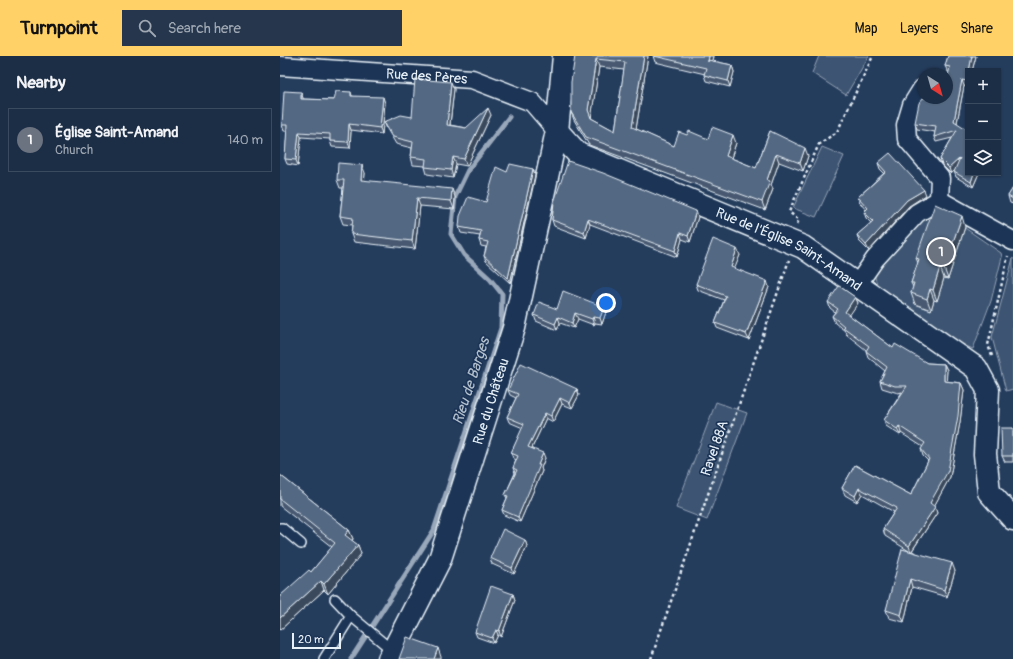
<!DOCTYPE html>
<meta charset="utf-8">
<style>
:root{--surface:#1c2e46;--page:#25364d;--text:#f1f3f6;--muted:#a0a8b3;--line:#3a4a5f;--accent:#ffd166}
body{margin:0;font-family:Pangolin,sans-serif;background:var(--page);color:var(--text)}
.controls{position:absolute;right:12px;top:12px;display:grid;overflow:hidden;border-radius:0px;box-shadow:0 1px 3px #0004}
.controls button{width:36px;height:36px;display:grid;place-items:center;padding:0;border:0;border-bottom:1px solid var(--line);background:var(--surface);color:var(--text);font:20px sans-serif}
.compass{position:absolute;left:637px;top:12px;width:36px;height:36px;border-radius:50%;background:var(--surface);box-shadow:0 1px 3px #0004;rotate:143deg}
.scale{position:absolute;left:12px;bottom:10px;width:49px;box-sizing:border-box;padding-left:4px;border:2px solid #e8f1f8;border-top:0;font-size:11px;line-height:14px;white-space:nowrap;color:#e8f1f8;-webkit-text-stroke:3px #1d3557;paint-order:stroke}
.you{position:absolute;left:326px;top:247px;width:14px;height:14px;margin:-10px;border:3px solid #fff;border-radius:50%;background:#1a73e8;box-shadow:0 0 0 6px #1a73e833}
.badge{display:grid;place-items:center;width:26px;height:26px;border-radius:50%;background:var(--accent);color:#fff;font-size:13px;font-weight:700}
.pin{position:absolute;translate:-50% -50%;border:2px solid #fff;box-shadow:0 1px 4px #0006}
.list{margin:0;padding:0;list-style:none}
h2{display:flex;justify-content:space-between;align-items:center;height:52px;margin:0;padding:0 16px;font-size:17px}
h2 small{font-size:13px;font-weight:400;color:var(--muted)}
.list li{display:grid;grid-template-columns:26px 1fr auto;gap:12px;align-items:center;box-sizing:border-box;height:64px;margin:0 8px 8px;padding:0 8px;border:1px solid var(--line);border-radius:0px}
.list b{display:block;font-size:15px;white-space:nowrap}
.list p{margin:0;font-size:13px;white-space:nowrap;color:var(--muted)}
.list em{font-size:13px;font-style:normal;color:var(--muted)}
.icon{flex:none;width:22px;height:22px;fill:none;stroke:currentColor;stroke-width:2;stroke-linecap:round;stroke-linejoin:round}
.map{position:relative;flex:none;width:733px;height:603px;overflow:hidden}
header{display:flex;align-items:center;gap:24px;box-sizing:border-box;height:56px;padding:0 20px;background:var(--accent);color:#111}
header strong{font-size:19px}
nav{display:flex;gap:22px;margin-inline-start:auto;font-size:14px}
.search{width:280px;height:36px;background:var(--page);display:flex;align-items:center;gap:10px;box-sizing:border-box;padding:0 14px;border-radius:0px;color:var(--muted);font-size:15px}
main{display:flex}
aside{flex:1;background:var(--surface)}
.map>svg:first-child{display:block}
.green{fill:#3e5472;stroke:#93a2b5}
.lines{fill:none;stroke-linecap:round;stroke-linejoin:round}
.stream{stroke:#99a8ba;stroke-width:5}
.service-casing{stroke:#e8f1f8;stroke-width:12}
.minor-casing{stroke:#e8f1f8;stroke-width:21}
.tertiary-casing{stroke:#e8f1f8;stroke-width:25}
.path{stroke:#e8f1f8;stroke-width:2.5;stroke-dasharray:3 3;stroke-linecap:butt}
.service{stroke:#1d3557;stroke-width:9}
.minor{stroke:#1d3557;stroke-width:18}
.tertiary{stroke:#1d3557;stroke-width:22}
.wall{fill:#475970;stroke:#e8f1f8;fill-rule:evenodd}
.shaded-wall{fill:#3a485b;stroke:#e8f1f8}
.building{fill:#536782;stroke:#e8f1f8;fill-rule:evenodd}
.labels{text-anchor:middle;stroke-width:3.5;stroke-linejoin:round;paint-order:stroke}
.street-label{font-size:14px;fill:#e8f1f8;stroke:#1d3557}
.water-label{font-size:15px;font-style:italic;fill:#b4c1ce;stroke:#1d3557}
</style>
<header>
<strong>Turnpoint</strong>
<div class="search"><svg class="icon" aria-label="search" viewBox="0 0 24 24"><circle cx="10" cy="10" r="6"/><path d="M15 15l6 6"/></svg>Search here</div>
<nav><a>Map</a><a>Layers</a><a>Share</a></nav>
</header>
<main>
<aside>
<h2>Nearby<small></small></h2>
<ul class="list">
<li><span class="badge" style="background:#6b7280">1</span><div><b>Église Saint-Amand</b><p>Church</p></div><em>140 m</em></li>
</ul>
</aside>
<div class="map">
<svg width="733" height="603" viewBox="0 0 733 603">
<rect width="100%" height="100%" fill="#253d5d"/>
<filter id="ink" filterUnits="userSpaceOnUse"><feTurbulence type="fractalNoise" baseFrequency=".025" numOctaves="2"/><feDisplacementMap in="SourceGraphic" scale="8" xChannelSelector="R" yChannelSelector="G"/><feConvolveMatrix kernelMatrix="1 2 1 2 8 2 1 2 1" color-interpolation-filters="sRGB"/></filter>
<g filter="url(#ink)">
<!-- green -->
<g class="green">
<path d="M539,0H589L566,39L532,17Z"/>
<path d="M542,91L564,100L536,161L513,152Z"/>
<path d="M658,159L682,170L721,197L722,201L711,245L693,293L672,284L599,235L594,218L637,164Z"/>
<path d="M733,202V333L726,335L712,281Z"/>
<path d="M436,346L467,357L427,464L396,452Z"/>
</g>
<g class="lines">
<!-- stream -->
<path class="stream" d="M71,603L154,474L221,272L222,238L210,223L184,199L171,178L175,141L188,114L229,61"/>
<defs>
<g id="service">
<path d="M0,472H2L21,488"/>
<path d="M55,543L71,560L113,595"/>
<path d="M44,603L71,560"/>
</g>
<g id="minor">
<path id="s1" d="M0,10L192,23L252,46L277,75"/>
<path d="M642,33L632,49L626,69L627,83L660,122L659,144"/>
<path d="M577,229L595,203L637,157L659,144L733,185"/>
</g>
<g id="tertiary">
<path id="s2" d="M277,75L298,98L523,191L696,312L708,334L705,398L709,436L733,463"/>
<path id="s3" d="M109,603L160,503L234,272L277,75L284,0"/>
</g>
</defs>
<!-- service casing -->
<use href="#service" class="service-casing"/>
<!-- minor casing -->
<use href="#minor" class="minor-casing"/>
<!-- tertiary casing -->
<use href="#tertiary" class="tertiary-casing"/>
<!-- path -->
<g class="path">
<path d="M517,168L519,164L509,156L539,88L557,76L593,0"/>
<path d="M712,300L708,289L728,200"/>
<path d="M371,603L509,204"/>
</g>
<!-- service -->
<use href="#service" class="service"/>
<!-- minor -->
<use href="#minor" class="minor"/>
<!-- tertiary -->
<use href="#tertiary" class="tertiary"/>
</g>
<!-- wall -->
<g class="wall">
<path d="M295,0H368L356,73L394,90L407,79L456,87L451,102L476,112L490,75L528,100L523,115L499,106L491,129L493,133L485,154L309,89L294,64L291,56ZM319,11L344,14L335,75L311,62Z"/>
<path d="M373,0H433L432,5L452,9L454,16L450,31L426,25L424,19L425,18L375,6Z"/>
<path d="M668,0H696L692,15H688V31L684,30L677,67L688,117H699L693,131L676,121L674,115L671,118L662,109L660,103L672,82L656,86L654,81L655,76L637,73L635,67L662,44L669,16H668L665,10Z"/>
<path d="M174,33L170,69L186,72L211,59L187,110L176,108L173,122L147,118L145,111V110L133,109L131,101L132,92L116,88L107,73L104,66L132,61Z"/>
<path d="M21,36L23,43L54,44L71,36L72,40L105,47L102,78L71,74L70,92L52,91L50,85V83L21,81L18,110L7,108L5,103L7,75H4L2,69Z"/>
<path d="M598,107L646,139L629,150L589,195L579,185L577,179L591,167L586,162L584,156L586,154L580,147L578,141L604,117L600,113Z"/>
<path d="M253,113L255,119L230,227L206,205L204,200L206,191L201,190L199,184L200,180L181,177L179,171L206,146L227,116Z"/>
<path d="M85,117L84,125L175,141L174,153L140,150L135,193L74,186L71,178L72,169L63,168L60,160L63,132H60L57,124Z"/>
<path d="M733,132V148L730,147L728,140Z"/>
<path d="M274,146L418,161L410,186L402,183L397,201L310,168L306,182L274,170L272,164Z"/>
<path d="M685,171L668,223L664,222L657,245L654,244L651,254L635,248L631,237L633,231L631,227L638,207L636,202Z"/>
<path d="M460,199L454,213L489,231L469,284L437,272L435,267L444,244L418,234L416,228Z"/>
<path d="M575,241L578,247L569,259L613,292L647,307L664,308L667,314L666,325L681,327L684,334L680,366L670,421L654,450L657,457L632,495L675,515L667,541L632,531L624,566L609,562L606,554L629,495L605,480L603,473L614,456L582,438L577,446L565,439L562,432L575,409L631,439L648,405L643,400L641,393L643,391L621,377L620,379L606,370L604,364L622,336L618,337L602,332L600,325L605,315L588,301L586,295V294L566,278L565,275L555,267L552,260L555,256L550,252L548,246Z"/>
<path d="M277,253L326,256L322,268L315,267L314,269L298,263L294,272L280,267L277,274L256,265L254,259Z"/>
<path d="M297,333L299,339L292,352L282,348L273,366L266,362L252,392L265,402L261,412L262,415L240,466L224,459L222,454L227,442L225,439L235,417L233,412L236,404L233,402L231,397L243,372L229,366L227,361L236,342L230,339L228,334Z"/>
<path d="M733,372V406H725L722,400Z"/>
<path d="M0,419L69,474L73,483L72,485L78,489L81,498L48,538L44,534L0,574V540L31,516L52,491L0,450Z"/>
<path d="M245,484L247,490L234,518L212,508L210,502Z"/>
<path d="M233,538L235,544L221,581L218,579L214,587L197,581L195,576Z"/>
</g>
<!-- shaded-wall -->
<g class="shaded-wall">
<path d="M364,0H368L355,79L352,71Z"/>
<path d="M429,0H433L430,12L428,6Z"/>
<path d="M692,0H696L692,15H689Z"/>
<path d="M316,3L319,11L311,63L308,54Z"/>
<path d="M452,9L454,16L450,31L448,25Z"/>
<path d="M682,24L684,30L676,71L674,65Z"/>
<path d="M171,26L174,33L169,76L167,69Z"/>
<path d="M21,36L23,42V48L21,43Z"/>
<path d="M103,41L105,47L102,78L100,72Z"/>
<path d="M208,52L211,59L187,110L184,103Z"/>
<path d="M69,68L71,74L70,92L68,86Z"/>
<path d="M19,76L21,81L18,110L16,104Z"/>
<path d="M453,79L456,87L449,108L446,100Z"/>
<path d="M525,92L528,100L523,115L520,107Z"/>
<path d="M496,98L499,106L491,129L493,133L485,154L482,146L487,124Z"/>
<path d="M173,101L176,108L173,122L171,114Z"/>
<path d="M680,102L682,108L671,118L669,112Z"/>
<path d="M82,109L85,117L84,132L81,124Z"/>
<path d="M253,113L255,119L230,227L228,222Z"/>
<path d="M694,117H699L693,131L691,126Z"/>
<path d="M172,133L175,141L174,153L171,145Z"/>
<path d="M644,134L646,139L629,150L589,195L586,189L627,144Z"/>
<path d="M137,142L140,150L135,193L132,185Z"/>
<path d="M416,155L418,161L410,186L408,180Z"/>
<path d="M682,160L685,171L668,223L664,212Z"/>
<path d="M308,163L310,168L306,182L304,176Z"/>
<path d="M400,177L402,183L397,201L395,195Z"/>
<path d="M457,193L460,199L453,217L451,211Z"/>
<path d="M660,211L664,222L657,245L653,234Z"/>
<path d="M487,225L489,231L469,284L466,278Z"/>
<path d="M650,233L654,244L651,254L647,243Z"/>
<path d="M575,241L578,247L567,263L565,256Z"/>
<path d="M324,251L326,256L322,268L320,262Z"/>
<path d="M295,257L298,263L294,272L292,267Z"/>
<path d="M278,261L280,267L277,274L275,268Z"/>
<path d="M313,261L315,267L314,269L312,263Z"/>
<path d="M664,308L667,314L666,332L664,325Z"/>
<path d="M681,327L684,334L680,366L670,421L652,454L650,447Z"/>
<path d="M297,333L299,339L292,352L290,347Z"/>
<path d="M280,342L282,348L273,366L271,360Z"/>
<path d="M265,357L266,362L250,396L248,391Z"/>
<path d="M619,370L621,377L620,379L617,373Z"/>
<path d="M263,397L265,402L261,412L262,415L240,466L238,461L258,409Z"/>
<path d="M579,432L582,438L577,446L575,440Z"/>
<path d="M655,451L657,457L631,496L629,490Z"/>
<path d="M69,474L73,483L68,489L65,479Z"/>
<path d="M245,484L247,490L234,518L232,512Z"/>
<path d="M78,489L81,498L48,538L44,528Z"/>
<path d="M672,507L675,515L667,541L664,534Z"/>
<path d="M630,523L632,531L624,566L621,559Z"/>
<path d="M41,525L44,534L0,574V562Z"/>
<path d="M233,538L235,544L221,581L219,575Z"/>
<path d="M216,574L218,579L214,587L212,582Z"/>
<path d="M158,592L161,601V603H154Z"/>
</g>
<!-- building -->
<g class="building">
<path d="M295,0H364L352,71L394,90L399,76L407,79L409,75L428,83L432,71L453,79L446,100L476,112L490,75L525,92L520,107L496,98L487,124L490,125L482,146L306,81L291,56V26ZM316,3L345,6L335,75L311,62L308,54Z"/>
<path d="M374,0H429L428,6V4L452,9L448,25L424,19L426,12Z"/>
<path d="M668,0H692L689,15H688V19L687,25L682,24L674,65L688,74V117H694L691,126L674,116L680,102L669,112L660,103L677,74L654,81L656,70L635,67L639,47L643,42H652L662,44L663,42H667V24L670,11L665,10Z"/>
<path d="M135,23L171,26L167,69L186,72L208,52L184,103L173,101L171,114L145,111L146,103L131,101L133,86L113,81L104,66L121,59L132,61Z"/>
<path d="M4,35L21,36V43L54,44L56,35L71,36V40L103,41L100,72L69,68L68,86L50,85V78L19,76L16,104L5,103L7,69H2Z"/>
<path d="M610,97L644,134L627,144L586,189L577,179L593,165L584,156L588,152L578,141L606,116L598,107Z"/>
<path d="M288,105L323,117L416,155L408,180L400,177L395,195L308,163L304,176L272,164L274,146Z"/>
<path d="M58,107L82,109L81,124L172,133L171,145L137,142L132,185L71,178L73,162L60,160L64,124H57Z"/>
<path d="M230,108L253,113L228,222L204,200L208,186L199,184L201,175L179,171L180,160L188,141L206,146L216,111L227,116Z"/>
<path d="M733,132V143L728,140Z"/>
<path d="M655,148L682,160L664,212L660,211L653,234L650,233L647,243L631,237L634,227H631L639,203L636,202Z"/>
<path d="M433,183L457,193L451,211L487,225L466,278L435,267L446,240L416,228Z"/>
<path d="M559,230L575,241L565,256L613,292L615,288L647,307L664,308V325L681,327L678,360L668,415L650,447L655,451L629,490L603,473L617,452L579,432L575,440L562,432L575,409L631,439L649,403L641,393L645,387L619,370L617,373L604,364L627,330H615L600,325L607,311L586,295L589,290L563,271L564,270L552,260L558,253L548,246Z"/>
<path d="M283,235L324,251L320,262L313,261L312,263L295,257L292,267L278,261L275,268L254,259L259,246L277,253Z"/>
<path d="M241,307L297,333L290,347L280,342L271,360L265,357L248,391L263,397L258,409H260L238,461L222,454L228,440L225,439L237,414L233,412L238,400L231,397L244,368L227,361L238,338L228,334Z"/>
<path d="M721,372H733V400H722Z"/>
<path d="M0,419L69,474L65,479L78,489L44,528L41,525L0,562V540L29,514L31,516L55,487L0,443Z"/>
<path d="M223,473L245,484L232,512L210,502Z"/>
<path d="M622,493L672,507L664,534L630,523L621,559L606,554Z"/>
<path d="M211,530L233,538L219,575L216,574L212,582L195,576Z"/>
<path d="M127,581L158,592L154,603H119Z"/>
</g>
</g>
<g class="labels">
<!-- street labels -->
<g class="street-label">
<text dy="5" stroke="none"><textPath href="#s1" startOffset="147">Rue des Pères</textPath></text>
<text dy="5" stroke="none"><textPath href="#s2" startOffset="263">Rue de l'Église Saint-Amand</textPath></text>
<text dy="5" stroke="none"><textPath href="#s3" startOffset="278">Rue du Château</textPath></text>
<text transform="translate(434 392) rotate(-71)" y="5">Ravel 88A</text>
</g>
<!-- water labels -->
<g class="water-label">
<text transform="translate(191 325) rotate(-72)" y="5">Rieu de Barges</text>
</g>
</g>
</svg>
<div class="controls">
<button>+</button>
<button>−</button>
<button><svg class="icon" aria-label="layers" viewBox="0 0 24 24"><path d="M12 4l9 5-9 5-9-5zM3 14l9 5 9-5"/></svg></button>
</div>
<svg class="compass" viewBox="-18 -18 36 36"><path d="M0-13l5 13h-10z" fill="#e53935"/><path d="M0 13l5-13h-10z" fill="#a0a8b3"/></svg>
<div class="scale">20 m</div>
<div class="you"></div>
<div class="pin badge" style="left:661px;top:196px;background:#6b7280">1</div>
</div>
</main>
